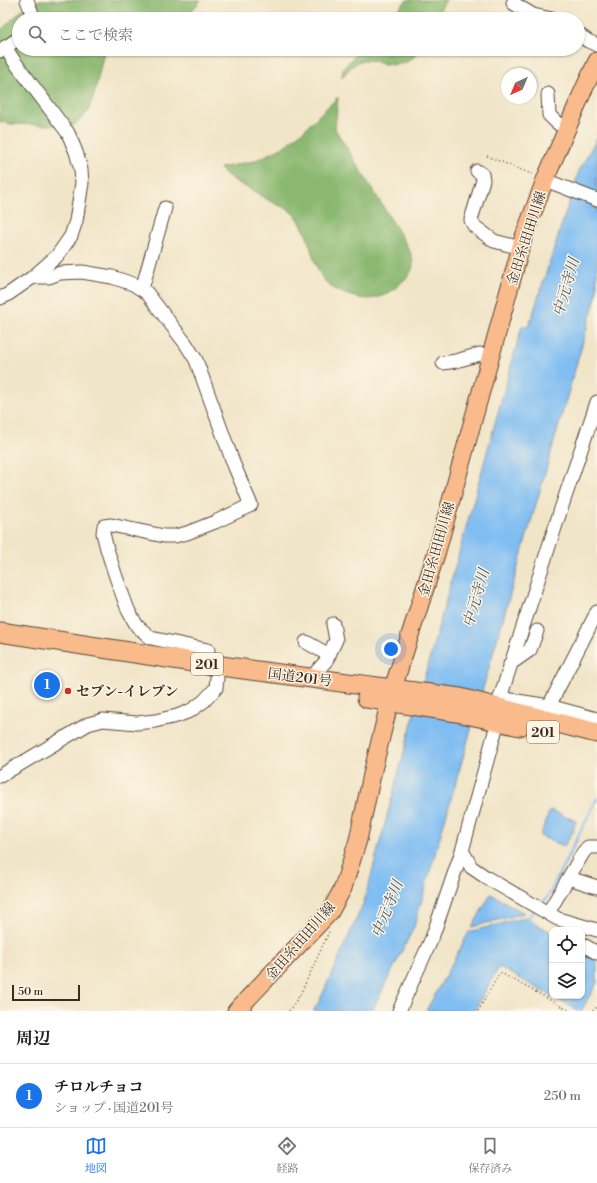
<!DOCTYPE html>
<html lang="ja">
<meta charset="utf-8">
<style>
:root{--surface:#fff;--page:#f2f2f2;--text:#222;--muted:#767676;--line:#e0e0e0;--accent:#1a73e8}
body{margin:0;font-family:"Libre Bodoni","Noto Serif JP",serif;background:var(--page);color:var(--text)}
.controls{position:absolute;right:12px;bottom:12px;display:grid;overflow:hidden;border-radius:8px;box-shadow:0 1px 3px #0004}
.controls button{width:36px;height:36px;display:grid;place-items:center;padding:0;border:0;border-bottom:1px solid var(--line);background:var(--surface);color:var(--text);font:20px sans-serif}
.compass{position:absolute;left:501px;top:68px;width:36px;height:36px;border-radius:50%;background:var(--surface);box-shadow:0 1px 3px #0004;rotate:224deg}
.scale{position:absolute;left:12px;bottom:10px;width:68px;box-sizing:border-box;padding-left:4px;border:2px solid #3b2a1e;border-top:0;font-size:11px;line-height:14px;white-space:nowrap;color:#3b2a1e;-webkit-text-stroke:3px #fcf5e5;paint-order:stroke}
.you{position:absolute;left:391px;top:649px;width:14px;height:14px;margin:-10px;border:3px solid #fff;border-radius:50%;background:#1a73e8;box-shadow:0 0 0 6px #1a73e833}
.badge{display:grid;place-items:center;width:26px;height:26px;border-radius:50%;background:var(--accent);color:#fff;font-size:13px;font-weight:700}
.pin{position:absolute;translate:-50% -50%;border:2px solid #fff;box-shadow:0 1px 4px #0006}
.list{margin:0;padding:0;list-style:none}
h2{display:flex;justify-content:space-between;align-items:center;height:52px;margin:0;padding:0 16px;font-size:17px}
h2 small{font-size:13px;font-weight:400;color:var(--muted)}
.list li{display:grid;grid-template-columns:26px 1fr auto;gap:12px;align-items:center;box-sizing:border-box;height:64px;padding:0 16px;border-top:1px solid var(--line)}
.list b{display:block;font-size:15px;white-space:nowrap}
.list p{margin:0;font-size:13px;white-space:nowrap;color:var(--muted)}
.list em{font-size:13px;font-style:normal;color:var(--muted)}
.icon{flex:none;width:22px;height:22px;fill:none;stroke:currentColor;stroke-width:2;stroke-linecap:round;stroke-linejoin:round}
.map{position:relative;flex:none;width:597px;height:1011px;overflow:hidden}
.search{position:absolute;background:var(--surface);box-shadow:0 1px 3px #0004;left:12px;right:12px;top:12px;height:44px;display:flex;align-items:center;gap:10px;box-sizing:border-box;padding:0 14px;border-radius:22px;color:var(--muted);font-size:15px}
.sheet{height:116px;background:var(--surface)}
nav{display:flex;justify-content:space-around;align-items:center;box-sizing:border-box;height:56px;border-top:1px solid var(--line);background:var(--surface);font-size:11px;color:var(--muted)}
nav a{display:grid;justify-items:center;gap:2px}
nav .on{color:var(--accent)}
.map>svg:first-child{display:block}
.forest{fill:#8bb871;stroke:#637148}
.water{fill:#7fbdf2;stroke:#5d7488}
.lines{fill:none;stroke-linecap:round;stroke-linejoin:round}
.stream{stroke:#7fbdf2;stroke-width:2.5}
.minor-casing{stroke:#564638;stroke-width:15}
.major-casing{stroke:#564638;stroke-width:19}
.highway-casing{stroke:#564638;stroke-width:21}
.path{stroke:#564638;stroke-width:1.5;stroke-dasharray:1 3;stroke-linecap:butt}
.minor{stroke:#fff;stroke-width:13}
.major{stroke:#fabb8c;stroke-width:17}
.highway{stroke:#fabb8c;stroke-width:19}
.poi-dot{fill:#c8321e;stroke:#fcf5e5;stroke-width:1.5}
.labels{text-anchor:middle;stroke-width:3;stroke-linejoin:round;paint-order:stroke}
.shield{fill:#fcf5e5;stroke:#75675a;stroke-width:1}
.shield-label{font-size:13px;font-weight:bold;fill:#3b2a1e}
.street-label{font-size:14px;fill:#3b2a1e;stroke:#fcf5e5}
.poi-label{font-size:14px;font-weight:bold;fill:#3b2a1e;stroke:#fcf5e5;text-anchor:start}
.water-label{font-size:15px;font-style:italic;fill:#4f565e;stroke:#fcf5e5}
</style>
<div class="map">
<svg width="597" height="1011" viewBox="0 0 597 1011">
<rect width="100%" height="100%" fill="#fcf5e5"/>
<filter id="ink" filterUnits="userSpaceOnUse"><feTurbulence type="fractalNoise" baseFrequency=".025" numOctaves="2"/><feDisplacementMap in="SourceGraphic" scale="8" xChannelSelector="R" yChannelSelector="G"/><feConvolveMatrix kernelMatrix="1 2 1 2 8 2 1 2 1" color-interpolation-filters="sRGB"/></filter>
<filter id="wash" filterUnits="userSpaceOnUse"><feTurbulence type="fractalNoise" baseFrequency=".012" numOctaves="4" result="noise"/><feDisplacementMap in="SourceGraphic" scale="16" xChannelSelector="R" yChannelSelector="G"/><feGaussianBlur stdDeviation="0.9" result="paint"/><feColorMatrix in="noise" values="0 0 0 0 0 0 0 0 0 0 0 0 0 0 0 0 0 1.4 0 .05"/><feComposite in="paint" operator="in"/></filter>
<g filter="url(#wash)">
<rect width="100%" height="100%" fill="#f1e5c8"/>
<!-- forest -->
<g class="forest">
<path d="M40,0H201L187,16L186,19H19V49H106L103,56L95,91L88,112L73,126L11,124L0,122V31L22,10Z"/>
<path d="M407,0H446L434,19H389Z"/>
<path d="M362,49H421C413,61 400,67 385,64C378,63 371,59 364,60C355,61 348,71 342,77L343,68Z"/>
<path d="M338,97L335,129L400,234C406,245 419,262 410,273C409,276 406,278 404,280C391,293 375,303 355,297C345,294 333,290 326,282C322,278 319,272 317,267C309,248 307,223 289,210C285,207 280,206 276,204C267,200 260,195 252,190C240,184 228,178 220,168L254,161L282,148L302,132Z"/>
</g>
<!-- water -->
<g class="water">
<path d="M597,138V293L414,927L372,1011H313L319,1002L364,902L414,715L522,326H529L579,171Z"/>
<path d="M550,810L576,821L573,829L574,830L564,846L540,836Z"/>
<path d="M491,894L524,913L472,927Z"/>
<path d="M526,917L552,933V996H582V951L597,960V983L581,1011H579L499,967L474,1011H426L469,932Z"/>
</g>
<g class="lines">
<!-- stream -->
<g class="stream">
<path d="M541,904L547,898L597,799"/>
<path d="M526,920L535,910"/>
</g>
</g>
</g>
<g filter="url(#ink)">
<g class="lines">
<defs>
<g id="minor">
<path d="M27,0L34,19"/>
<path d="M513,3L533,15L552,19"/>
<path d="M578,34L588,41L597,45"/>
<path d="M0,51L19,38"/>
<path d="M548,94L549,115L556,122L566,129"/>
<path d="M477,171L482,174L483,180L471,220L474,226L494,241L521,248"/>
<path d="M545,180L597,200"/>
<path d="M33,277H49L60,273L82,272L112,277L133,284L147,293L186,344L196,360L234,465L251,505L215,522L187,533L175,536H164L111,525L104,526L103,533L107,549L116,577L128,610L137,626L151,638L208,650L206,664"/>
<path d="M142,289L165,208"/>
<path d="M0,298L7,295L33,277L57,256L71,236L76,221L82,183L81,170L76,152L68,133L14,61L5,47"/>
<path d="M443,363L456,361L480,354L490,357"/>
<path d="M306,642L329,655"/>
<path d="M510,664L530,650L537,631"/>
<path d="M315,679L316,672L326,661L336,640L333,624"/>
<path d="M500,698L549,706L597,719"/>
<path d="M549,706L597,612"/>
<path d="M0,776L88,724L103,720L137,723L155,721L177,716L190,711L204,701L216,688L217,677"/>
<path d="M462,851L467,859L471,867L487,878L558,919L597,930"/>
<path d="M569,878L597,887"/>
<path d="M548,913L583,853L588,847H597"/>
<path d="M582,944L597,953"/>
<path d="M399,1011L432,938L462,851L498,721L500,708V698L560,512L597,402"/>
</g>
<path id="major" d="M236,1011L330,912L343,888L358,840L373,770L393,688L437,551L523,239L545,180L583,91L597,61"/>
<g id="highway">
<path d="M0,632L206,664L460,698L597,733"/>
<path d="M367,698L457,712L520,726"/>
</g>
</defs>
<!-- minor casing -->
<use href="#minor" class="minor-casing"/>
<!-- major casing -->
<use href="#major" class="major-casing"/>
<!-- highway casing -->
<use href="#highway" class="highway-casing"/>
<!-- path -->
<g class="path">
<path d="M487,156L534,175"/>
<path d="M289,1011L300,995L329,932"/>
<path d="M478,1011L498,976L501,973L570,1011"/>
<path d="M593,1011L597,1007"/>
</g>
<!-- minor -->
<use href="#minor" class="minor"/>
<!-- major -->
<use href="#major" class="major"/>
<!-- highway -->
<use href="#highway" class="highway"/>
</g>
</g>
<!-- markers -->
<circle class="poi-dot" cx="68" cy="691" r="4"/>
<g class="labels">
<!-- shield labels -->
<g class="shield">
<rect x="191" y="653" width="32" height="22" rx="3"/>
<rect x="527" y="721" width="32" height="22" rx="3"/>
</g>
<g class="shield-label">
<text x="207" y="669">201</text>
<text x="543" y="737">201</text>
</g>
<!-- street labels -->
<g class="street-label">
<text transform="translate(526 238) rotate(-72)" y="5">金田糸田田川線</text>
<text transform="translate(436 549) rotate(-74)" y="5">金田糸田田川線</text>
<text transform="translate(300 677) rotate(7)" y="5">国道201号</text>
<text transform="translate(300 941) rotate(-49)" y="5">金田糸田田川線</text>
</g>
<!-- poi labels -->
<g class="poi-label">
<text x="76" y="696">セブン-イレブン</text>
</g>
<!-- water labels -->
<g class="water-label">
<text transform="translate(566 287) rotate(-74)" y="5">中元寺川</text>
<text transform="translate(476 598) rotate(-74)" y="5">中元寺川</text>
<text transform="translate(387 909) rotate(-68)" y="5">中元寺川</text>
</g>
</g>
</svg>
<div class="controls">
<button><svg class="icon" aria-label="locate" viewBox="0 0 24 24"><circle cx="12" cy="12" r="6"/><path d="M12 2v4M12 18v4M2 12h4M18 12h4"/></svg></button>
<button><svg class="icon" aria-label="layers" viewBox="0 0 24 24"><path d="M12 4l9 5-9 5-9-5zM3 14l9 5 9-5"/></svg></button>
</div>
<svg class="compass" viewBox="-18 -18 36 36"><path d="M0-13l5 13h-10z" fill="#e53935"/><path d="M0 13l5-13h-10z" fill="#767676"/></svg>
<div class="scale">50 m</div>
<div class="you"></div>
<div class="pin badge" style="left:47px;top:685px">1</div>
<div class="search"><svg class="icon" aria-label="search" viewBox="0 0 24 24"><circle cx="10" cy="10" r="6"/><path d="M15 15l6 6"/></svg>ここで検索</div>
</div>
<section class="sheet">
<h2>周辺<small></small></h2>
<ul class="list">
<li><span class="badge">1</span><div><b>チロルチョコ</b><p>ショップ · 国道201号</p></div><em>250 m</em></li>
</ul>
</section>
<nav>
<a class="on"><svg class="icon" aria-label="map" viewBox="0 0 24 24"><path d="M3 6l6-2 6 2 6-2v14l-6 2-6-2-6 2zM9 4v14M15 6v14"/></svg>地図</a>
<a><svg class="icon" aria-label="directions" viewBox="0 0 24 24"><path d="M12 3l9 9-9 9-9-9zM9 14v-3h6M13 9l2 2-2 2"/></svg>経路</a>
<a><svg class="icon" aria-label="saved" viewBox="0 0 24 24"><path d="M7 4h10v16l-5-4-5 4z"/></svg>保存済み</a>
</nav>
